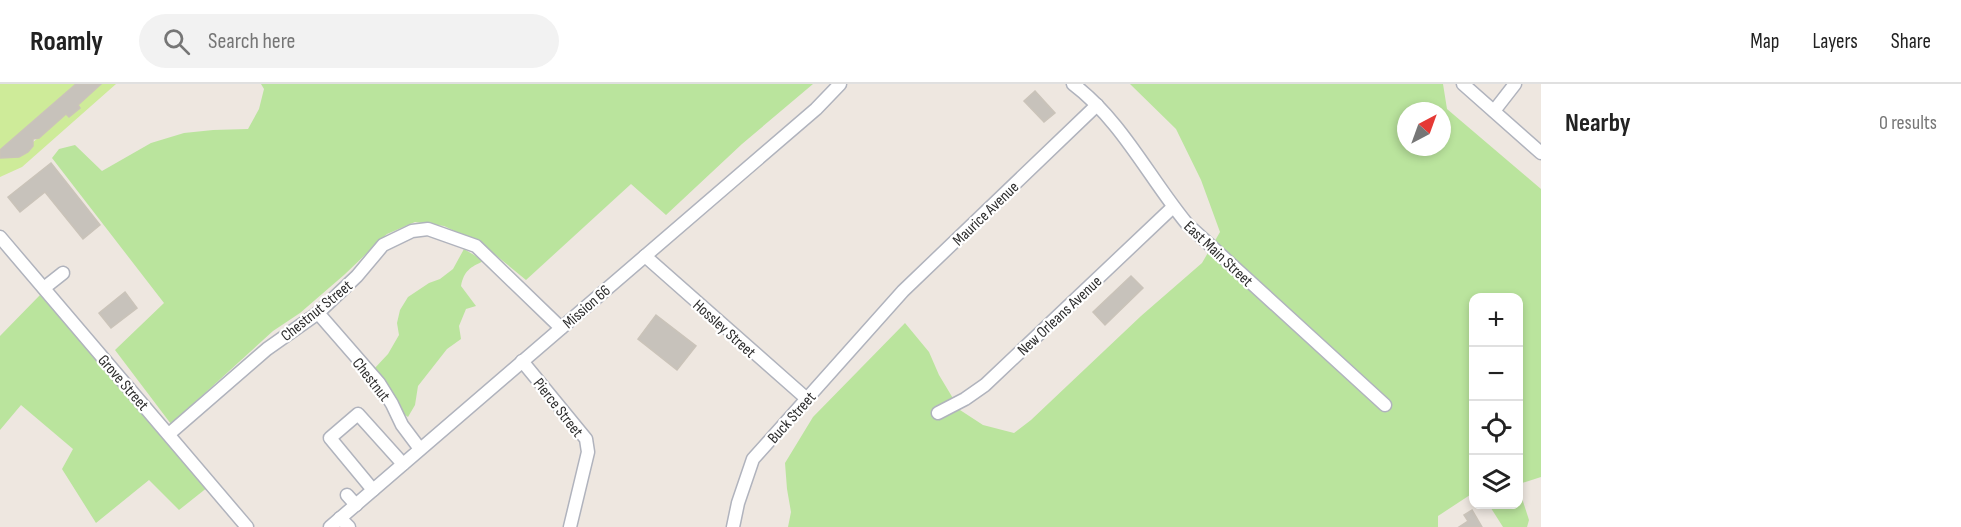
<!DOCTYPE html>
<meta charset="utf-8">
<style>
:root{--surface:#fff;--page:#f2f2f2;--text:#222;--muted:#767676;--line:#e0e0e0}
body{margin:0;font-family:"Sofia Sans Condensed",sans-serif;background:var(--page);color:var(--text)}
.controls{position:absolute;right:18px;bottom:18px;display:grid;overflow:hidden;border-radius:12px;box-shadow:0 3px 9px #0003}
.controls button{width:54px;height:54px;display:grid;place-items:center;padding:0;border:0;border-bottom:2px solid var(--line);background:var(--surface);color:var(--text);font:30px sans-serif}
.compass{position:absolute;left:1397px;top:18px;width:54px;height:54px;border-radius:50%;background:var(--surface);box-shadow:0 3px 9px #0003;rotate:41deg}
.list{margin:0;padding:0;list-style:none}
h2{display:flex;justify-content:space-between;align-items:center;height:78px;margin:0;padding:0 24px;font-size:26px}
h2 small{font-size:20px;font-weight:400;color:var(--muted)}
.icon{flex:none;width:33px;height:33px;fill:none;stroke:currentColor;stroke-width:2;stroke-linecap:round;stroke-linejoin:round}
.map{position:relative;flex:none;width:1541px;height:443px;overflow:hidden}
header{display:flex;align-items:center;gap:36px;box-sizing:border-box;height:84px;padding:0 30px;background:var(--surface);border-bottom:2px solid var(--line)}
header strong{font-size:28px}
nav{display:flex;gap:33px;margin-inline-start:auto;font-size:21px}
.search{width:420px;height:54px;background:var(--page);display:flex;align-items:center;gap:15px;box-sizing:border-box;padding:0 21px;border-radius:33px;color:var(--muted);font-size:22px}
main{display:flex}
aside{flex:1;background:var(--surface)}
.map>svg:first-child{display:block}
.green{fill:#bae49d;fill-rule:evenodd}
.pitch{fill:#ceeb99}
.building{fill:#c7c2bb;stroke:#cac3b9;stroke-width:1.5}
.lines{fill:none;stroke-linecap:round;stroke-linejoin:round}
.minor-casing{stroke:#b0b3bd;stroke-width:15}
.minor{stroke:#fff;stroke-width:12}
.labels{text-anchor:middle;stroke-width:4.5;stroke-linejoin:round;paint-order:stroke}
.street-label{font-size:16px;fill:#2d2d2d;stroke:#fff}
</style>
<header>
<strong>Roamly</strong>
<div class="search"><svg class="icon" aria-label="search" viewBox="0 0 24 24"><circle cx="10" cy="10" r="6"/><path d="M15 15l6 6"/></svg>Search here</div>
<nav><a>Map</a><a>Layers</a><a>Share</a></nav>
</header>
<main>
<div class="map">
<svg width="1541" height="443" viewBox="0 0 1541 443">
<rect width="100%" height="100%" fill="#eee7e0"/>
<!-- green -->
<g class="green">
<path d="M261,0H813L742,60L666,131L631,100L526,196L487,164L473,156L444,142L415,138L387,150L344,191L300,229L273,247L171,340L115,266L164,219L52,74L59,65L75,61L102,87L151,59L184,49L213,46L248,45L259,25L264,5Z"/>
<path d="M1130,0H1443L1447,25L1541,105V393L1519,400L1518,213H1474L1473,409L1438,432V443H788L791,428L787,405L785,379L813,333L905,239L929,268L939,291L960,326L983,341L1014,349L1031,336L1141,232L1202,179L1220,148L1201,96L1176,45ZM1406,27H1442V63H1406Z"/>
<path d="M464,165L484,177C470,183 464,187 461,202L476,222L466,225L459,242L461,255L447,265L418,302L415,321L408,333L400,327L374,285L388,270L399,251L397,239L400,226L408,213L429,199L440,195L453,185Z"/>
<path d="M40,211L208,403L179,426L149,396L96,439L62,385L73,365L21,321L0,346V252Z"/>
<path d="M1519,405L1529,436L1527,443H1503L1489,421L1518,420Z"/>
</g>
<!-- pitch -->
<g class="pitch">
<path d="M0,0H76L0,66Z"/>
<path d="M101,0H116L22,83L0,93V74C12,74 26,74 33,62L32,59L66,30L69,33L80,24L78,21Z"/>
</g>
<!-- building -->
<g class="building">
<path d="M76,0H101L78,21L80,24L69,33L66,30L39,54L33,55V62L28,68L19,73L0,74V66Z"/>
<path d="M1035,7L1055,29L1044,38L1024,17Z"/>
<path d="M51,79L100,141L83,155L45,108L20,128L8,113Z"/>
<path d="M1131,192L1143,204L1105,241L1093,228Z"/>
<path d="M125,208L137,224L111,244L99,229Z"/>
<path d="M656,231L696,262L677,286L638,255Z"/>
<path d="M1472,426L1482,443H1459L1468,437L1464,431Z"/>
</g>
<g class="lines">
<defs>
<g id="minor">
<path d="M1073,0C1122,37 1149,94 1188,141L1385,321"/>
<path d="M1463,0L1541,69"/>
<path d="M1494,27L1515,0"/>
<path d="M0,153L247,443"/>
<path d="M645,172L807,315"/>
<path d="M44,204L63,189"/>
<path d="M318,229L379,299L392,320L402,341L420,365"/>
<path d="M522,277L586,355L588,368L570,443"/>
<path d="M938,329L965,315L985,301L1173,123"/>
<path d="M169,350L267,265L318,229L357,192L383,161L412,147L428,145L476,162L561,244"/>
<path d="M373,406L330,354L358,330L403,380"/>
<path d="M347,411L356,421"/>
<path d="M340,434L349,443"/>
<path d="M330,443L816,25L840,0"/>
<path d="M733,443L738,419L753,375L903,207L1097,21"/>
</g>
</defs>
<!-- minor casing -->
<use href="#minor" class="minor-casing"/>
<!-- minor -->
<use href="#minor" class="minor"/>
</g>
<g class="labels">
<!-- street labels -->
<g class="street-label">
<text transform="translate(985 129) rotate(-44)" y="6">Maurice Avenue</text>
<text transform="translate(1219 169) rotate(43)" y="6">East Main Street</text>
<text transform="translate(586 222) rotate(-41)" y="6">Mission 66</text>
<text transform="translate(316 226) rotate(-39)" y="6">Chestnut Street</text>
<text transform="translate(1059 231) rotate(-43)" y="6">New Orleans Avenue</text>
<text transform="translate(725 244) rotate(42)" y="6">Hossley Street</text>
<text transform="translate(372 295) rotate(52)" y="6">Chestnut</text>
<text transform="translate(124 298) rotate(49)" y="6">Grove Street</text>
<text transform="translate(559 323) rotate(52)" y="6">Pierce Street</text>
<text transform="translate(791 333) rotate(-48)" y="6">Buck Street</text>
</g>
</g>
</svg>
<div class="controls">
<button>+</button>
<button>−</button>
<button><svg class="icon" aria-label="locate" viewBox="0 0 24 24"><circle cx="12" cy="12" r="6"/><path d="M12 2v4M12 18v4M2 12h4M18 12h4"/></svg></button>
<button><svg class="icon" aria-label="layers" viewBox="0 0 24 24"><path d="M12 4l9 5-9 5-9-5zM3 14l9 5 9-5"/></svg></button>
</div>
<svg class="compass" viewBox="-18 -18 36 36"><path d="M0-13l5 13h-10z" fill="#e53935"/><path d="M0 13l5-13h-10z" fill="#767676"/></svg>
</div>
<aside>
<h2>Nearby<small>0 results</small></h2>
<ul class="list">
</ul>
</aside>
</main>
